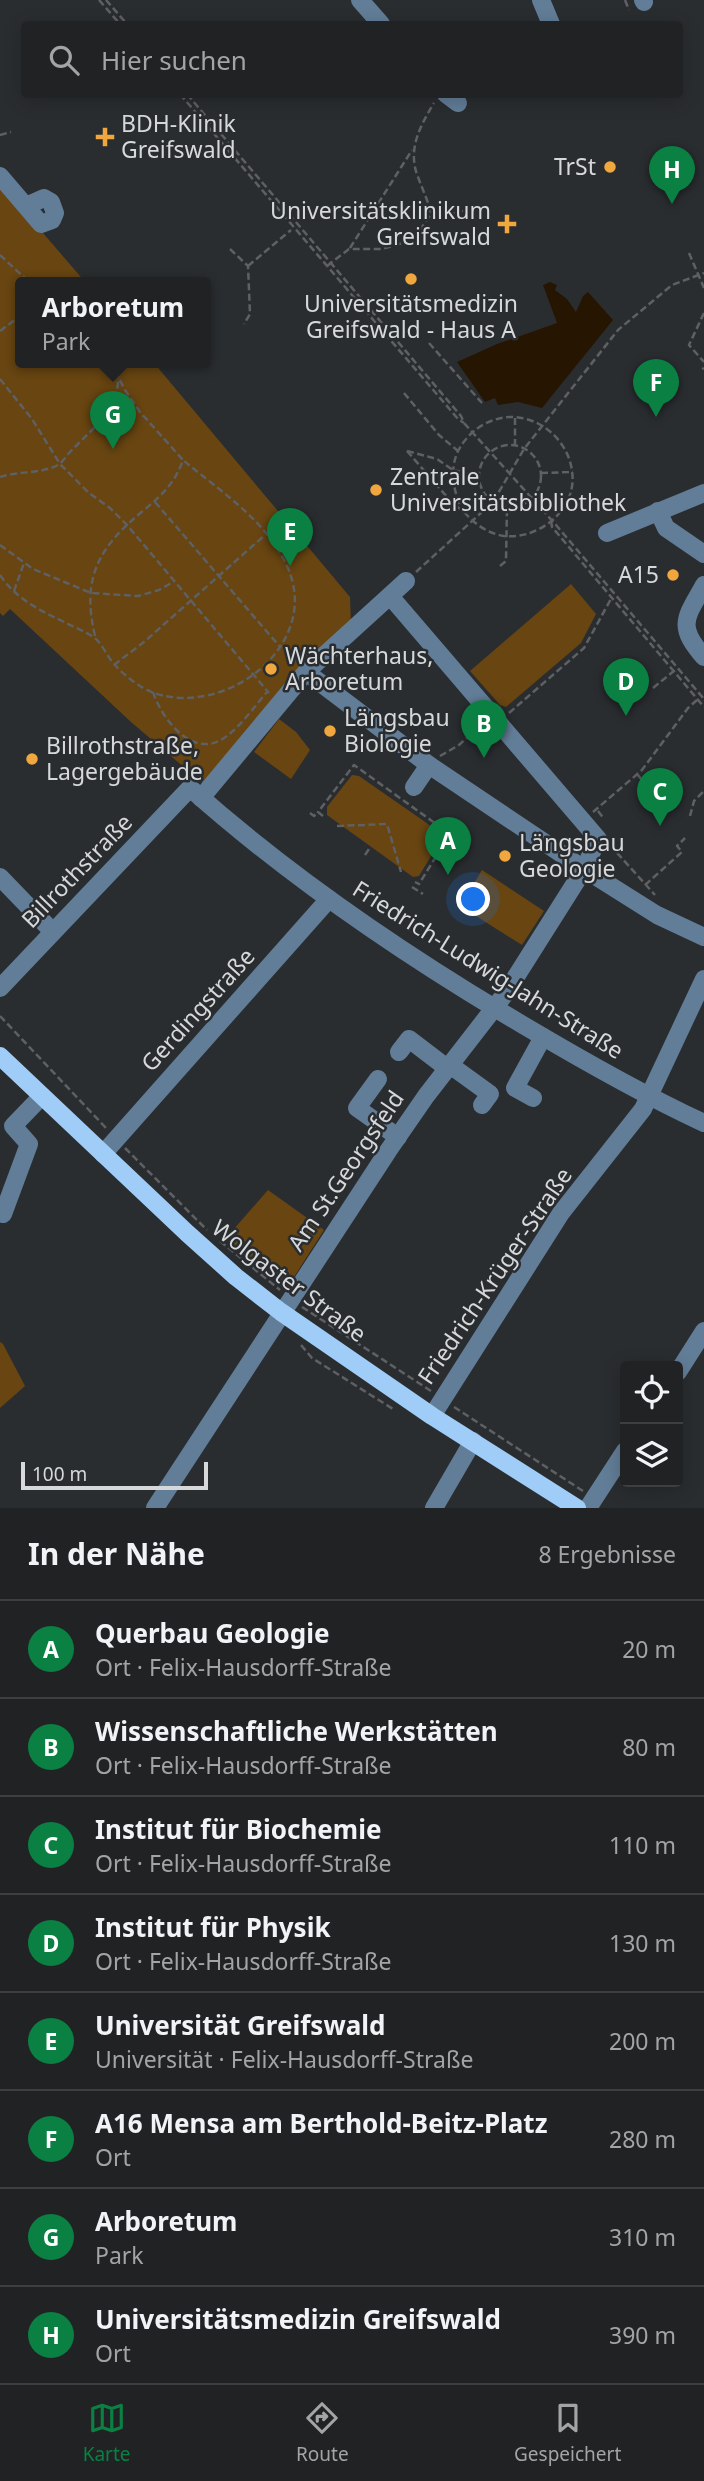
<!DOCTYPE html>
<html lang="de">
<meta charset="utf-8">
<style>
:root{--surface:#202224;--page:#2d2f31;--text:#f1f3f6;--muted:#a2a4a6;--line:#3d3f41;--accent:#0b8043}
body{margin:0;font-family:"Noto Sans",sans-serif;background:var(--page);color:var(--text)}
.controls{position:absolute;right:21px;bottom:21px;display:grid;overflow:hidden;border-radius:7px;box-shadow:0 4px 18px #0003}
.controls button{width:63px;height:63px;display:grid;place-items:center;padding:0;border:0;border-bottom:2px solid var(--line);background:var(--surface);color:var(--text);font:35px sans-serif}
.scale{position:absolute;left:21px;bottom:18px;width:187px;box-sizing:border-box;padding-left:7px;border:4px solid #d6d8da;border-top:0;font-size:19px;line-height:24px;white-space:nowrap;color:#d6d8da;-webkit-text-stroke:5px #2a2d30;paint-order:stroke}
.you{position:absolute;left:474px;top:900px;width:24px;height:24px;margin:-18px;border:5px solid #fff;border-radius:50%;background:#1a73e8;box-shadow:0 0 0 10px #1a73e833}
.badge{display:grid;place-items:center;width:46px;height:46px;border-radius:50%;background:var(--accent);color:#fff;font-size:23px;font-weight:700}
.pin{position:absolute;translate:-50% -58px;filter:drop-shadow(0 2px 4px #0008)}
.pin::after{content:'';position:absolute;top:37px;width:24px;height:21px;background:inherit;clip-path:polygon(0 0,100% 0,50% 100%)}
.popup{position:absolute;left:15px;top:277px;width:196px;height:91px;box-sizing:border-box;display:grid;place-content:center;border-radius:7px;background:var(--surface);filter:drop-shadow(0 2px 5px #0005);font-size:23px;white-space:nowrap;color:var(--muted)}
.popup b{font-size:26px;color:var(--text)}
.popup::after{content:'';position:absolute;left:50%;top:100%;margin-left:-14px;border:14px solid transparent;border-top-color:var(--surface)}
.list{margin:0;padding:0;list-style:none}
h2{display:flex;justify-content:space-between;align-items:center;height:91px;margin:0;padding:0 28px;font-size:30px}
h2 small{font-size:23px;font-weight:400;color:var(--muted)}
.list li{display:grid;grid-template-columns:46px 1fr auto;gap:21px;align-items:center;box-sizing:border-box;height:98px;padding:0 28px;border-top:2px solid var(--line)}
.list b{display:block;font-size:26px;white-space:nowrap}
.list p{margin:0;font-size:23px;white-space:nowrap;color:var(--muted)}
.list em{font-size:23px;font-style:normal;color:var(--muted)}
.icon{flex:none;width:38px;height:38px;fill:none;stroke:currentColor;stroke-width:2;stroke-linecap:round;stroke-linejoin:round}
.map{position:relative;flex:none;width:704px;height:1508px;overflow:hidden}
.search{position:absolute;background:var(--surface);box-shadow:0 4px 18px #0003;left:21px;right:21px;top:21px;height:77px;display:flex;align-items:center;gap:18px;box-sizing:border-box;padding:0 24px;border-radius:7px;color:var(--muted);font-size:26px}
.sheet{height:875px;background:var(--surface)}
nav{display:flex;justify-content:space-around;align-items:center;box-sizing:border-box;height:98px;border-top:2px solid var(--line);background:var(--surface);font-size:19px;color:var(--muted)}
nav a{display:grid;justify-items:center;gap:4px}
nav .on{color:var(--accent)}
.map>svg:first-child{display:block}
.green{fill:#684511}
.water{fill:#261500}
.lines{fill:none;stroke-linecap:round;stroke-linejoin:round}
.path{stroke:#5e6063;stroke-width:2.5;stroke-dasharray:7 3.5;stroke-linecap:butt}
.minor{stroke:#627d97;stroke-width:18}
.major{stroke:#a0cdf7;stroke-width:18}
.poi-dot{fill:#f0a73e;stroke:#2a2d30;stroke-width:2.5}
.labels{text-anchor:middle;stroke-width:5;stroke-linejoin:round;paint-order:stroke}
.poi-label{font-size:23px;fill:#d6d8da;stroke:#2a2d30;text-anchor:start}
.street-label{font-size:23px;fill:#d6d8da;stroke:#2a2d30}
</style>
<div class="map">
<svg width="704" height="1508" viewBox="0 0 704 1508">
<rect width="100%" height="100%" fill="#2a2d30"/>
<!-- green -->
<g class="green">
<path d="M0,183L86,283H20V363H154L350,597L351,625L206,786L131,722L10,609L3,616L0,613Z"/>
<path d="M571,584L596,614L581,643L506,707L500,705L470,671Z"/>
<path d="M279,719L296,732L310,750L291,779L254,752Z"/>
<path d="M352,775L359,776L441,833L442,838L419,876L413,877L327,815V807Z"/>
<path d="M482,870L544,911L522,945L460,906Z"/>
<path d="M268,1190L324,1230L287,1288L226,1238Z"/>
<path d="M0,1342L3,1344L25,1386L0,1408Z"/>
</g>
<!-- water -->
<path class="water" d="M550,282L557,285L555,290L567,299L576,312L583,296L588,292L613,320L542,408L518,402L498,405L495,398L485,402L457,362L497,344L557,323L543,285Z"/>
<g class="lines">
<!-- path -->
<g class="path">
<path d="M99,0L120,24"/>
<path d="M106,0L127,24"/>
<path d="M625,0L629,10"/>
<path d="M180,94L458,419L464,423"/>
<path d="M187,94L461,416L464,423L556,525L704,699"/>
<path d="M0,135L11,132"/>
<path d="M431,214L457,213L479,206"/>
<path d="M350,248L412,150"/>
<path d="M230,249L248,266L250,314L244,324"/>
<path d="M689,253L704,288"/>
<path d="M0,255L30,283"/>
<path d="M248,266L291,230"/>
<path d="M327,266L349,249H382L413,240L431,214C428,200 423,191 418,177C407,150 420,126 434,103"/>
<path d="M704,313L689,345L704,362"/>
<path d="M0,331L20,316"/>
<path d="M429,343L482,403"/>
<path d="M702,369L704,368"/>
<path d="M0,379L32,419L60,464L89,493L110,508L127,525L269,693"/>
<path d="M404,393L439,435L458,451"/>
<circle cx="510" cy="476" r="31"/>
<path d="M515,446V418"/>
<path d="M407,451L455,506C463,509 465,514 471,519C480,528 492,534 504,536C539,540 578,509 572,471C568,440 540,416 509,417C493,418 477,426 467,438C448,459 451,484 461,508"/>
<path d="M407,451L437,459L453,470L479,476"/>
<path d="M541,473L573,472"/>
<path d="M0,477C18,471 41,474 58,465C64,461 68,453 73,449C93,428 119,409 118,378"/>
<path d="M155,502L281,648"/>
<path d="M551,521L552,527L704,707"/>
<path d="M0,545L33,569L91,593L138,596L159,590L173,582"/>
<path d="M500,566L506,561L507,507"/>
<path d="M416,572L493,502L524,449L618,330L672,285L704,273"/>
<path d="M0,575C22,608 60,618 92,636C102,642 107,657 115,665C125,676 140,688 154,693C227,718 323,644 287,566C266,520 220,491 183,460"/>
<path d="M14,591L24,563"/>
<path d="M95,636C81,577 99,547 144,510C162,495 175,483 183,460L140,412L125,390L111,363"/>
<path d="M114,665L144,642L265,535"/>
<path d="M653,688L675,670"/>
<path d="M153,692C161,717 190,757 221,740C239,729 254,707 267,692"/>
<path d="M509,713L584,648L612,597"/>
<path d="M440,756L459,745L482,724"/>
<path d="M637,774L648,787"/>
<path d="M598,811L604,819"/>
<path d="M593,812L642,770L688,708L697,700"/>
<path d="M310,813L314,816L318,812"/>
<path d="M323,816L318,812L354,765L450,834L419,884L415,882"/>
<path d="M690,816L694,801L704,791"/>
<path d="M337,826L387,824L401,872"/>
<path d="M610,845L655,895"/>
<path d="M365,855L369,849"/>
<path d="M645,885L682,852L677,846L685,838"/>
<path d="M412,887L423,894"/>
<path d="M0,1016L106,1128"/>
<path d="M125,1148L207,1230"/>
<path d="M220,1241L280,1290"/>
<path d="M302,1307L431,1391"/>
<path d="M301,1345L312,1358L393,1409"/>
<path d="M454,1407L583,1491"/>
</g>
<!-- minor -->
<g class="minor">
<path d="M360,0L381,24"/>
<path d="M541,0L551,24"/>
<path d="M643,0L644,2"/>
<path d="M446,94L458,103"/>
<path d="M0,176L41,224L52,220L55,213L51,202L44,198L26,206"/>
<path d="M658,511L666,528L704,554"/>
<path d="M607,533L704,493"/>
<path d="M704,585C686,618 676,625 704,657"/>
<path d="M306,672L429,765L584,869L657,915L704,937"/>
<path d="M414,787L429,765"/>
<path d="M201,798L306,672L406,581"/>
<path d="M0,877L53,932"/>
<path d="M0,988L190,788C292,879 406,956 523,1025C582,1060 641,1094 704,1123"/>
<path d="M399,1052L409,1039L447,1068"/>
<path d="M450,1065L490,1094L482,1105"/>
<path d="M378,1079L357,1108L398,1137"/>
<path d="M533,1098L515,1088L543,1037"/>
<path d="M103,1154L329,899"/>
<path d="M3,1214L29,1144L13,1126L42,1096"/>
<path d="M678,1372L704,1331"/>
<path d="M432,1416L561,1213L643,1109L704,979"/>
<path d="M155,1508L388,1151L426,1096L505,994L584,869L598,839L390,596"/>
<path d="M434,1508L473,1441"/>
<path d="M588,1508L625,1451"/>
</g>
<!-- major -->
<path class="major" d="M0,1056L187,1233L236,1277L281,1312L432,1416L577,1508"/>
</g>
<!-- markers -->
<g class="poi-dot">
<path d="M101.5 126.5h7v7h7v7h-7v7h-7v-7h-7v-7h7z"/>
<circle cx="610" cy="167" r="7"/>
<path d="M503.5 213.5h7v7h7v7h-7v7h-7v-7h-7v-7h7z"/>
<circle cx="411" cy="279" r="7"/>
<circle cx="376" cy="490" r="7"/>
<circle cx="673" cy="575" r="7"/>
<circle cx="271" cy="669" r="7"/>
<circle cx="330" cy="731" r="7"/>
<circle cx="32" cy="759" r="7"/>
<circle cx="505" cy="856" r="7"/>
</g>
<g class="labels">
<!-- poi labels -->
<g class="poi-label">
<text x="121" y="132">BDH-Klinik<tspan x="121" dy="26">Greifswald</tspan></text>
<text x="596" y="175" text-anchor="end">TrSt</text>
<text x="491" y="219" text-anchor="end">Universitätsklinikum<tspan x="491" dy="26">Greifswald</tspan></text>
<text x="411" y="312" text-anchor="middle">Universitätsmedizin<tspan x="411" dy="26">Greifswald - Haus A</tspan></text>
<text x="390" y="485">Zentrale<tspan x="390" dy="26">Universitätsbibliothek</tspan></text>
<text x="659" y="583" text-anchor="end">A15</text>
<text x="285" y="664">Wächterhaus,<tspan x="285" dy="26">Arboretum</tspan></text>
<text x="344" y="726">Längsbau<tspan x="344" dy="26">Biologie</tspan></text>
<text x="46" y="754">Billrothstraße,<tspan x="46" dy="26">Lagergebäude</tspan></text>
<text x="519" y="851">Längsbau<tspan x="519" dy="26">Geologie</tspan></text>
</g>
<!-- street labels -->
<g class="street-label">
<text transform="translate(77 871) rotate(-46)" y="8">Billrothstraße</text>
<text transform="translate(488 970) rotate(32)" y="8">Friedrich-Ludwig-Jahn-Straße</text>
<text transform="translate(198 1010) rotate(-48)" y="8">Gerdingstraße</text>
<text transform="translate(346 1171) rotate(-56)" y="8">Am St.Georgsfeld</text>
<text transform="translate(495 1276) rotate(-56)" y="8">Friedrich-Krüger-Straße</text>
<text transform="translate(289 1281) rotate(37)" y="8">Wolgaster Straße</text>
</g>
</g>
</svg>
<div class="controls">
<button><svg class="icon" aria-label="locate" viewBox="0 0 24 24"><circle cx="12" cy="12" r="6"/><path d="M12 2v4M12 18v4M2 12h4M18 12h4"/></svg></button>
<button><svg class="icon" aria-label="layers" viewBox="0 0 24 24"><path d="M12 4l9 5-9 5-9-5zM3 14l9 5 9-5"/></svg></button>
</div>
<div class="scale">100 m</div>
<div class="you"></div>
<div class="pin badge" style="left:448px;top:875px">A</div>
<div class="pin badge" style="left:484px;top:758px">B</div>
<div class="pin badge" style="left:660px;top:826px">C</div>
<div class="pin badge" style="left:626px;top:716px">D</div>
<div class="pin badge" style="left:290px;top:566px">E</div>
<div class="pin badge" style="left:656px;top:417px">F</div>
<div class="pin badge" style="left:113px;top:449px">G</div>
<div class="popup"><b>Arboretum</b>Park</div>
<div class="pin badge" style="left:672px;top:204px">H</div>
<div class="search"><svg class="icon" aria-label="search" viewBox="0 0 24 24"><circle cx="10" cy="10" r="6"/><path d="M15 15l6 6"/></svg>Hier suchen</div>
</div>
<section class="sheet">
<h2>In der Nähe<small>8 Ergebnisse</small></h2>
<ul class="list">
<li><span class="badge">A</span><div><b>Querbau Geologie</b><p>Ort · Felix-Hausdorff-Straße</p></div><em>20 m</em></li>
<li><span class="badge">B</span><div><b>Wissenschaftliche Werkstätten</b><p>Ort · Felix-Hausdorff-Straße</p></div><em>80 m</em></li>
<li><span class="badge">C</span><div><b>Institut für Biochemie</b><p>Ort · Felix-Hausdorff-Straße</p></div><em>110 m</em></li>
<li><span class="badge">D</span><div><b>Institut für Physik</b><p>Ort · Felix-Hausdorff-Straße</p></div><em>130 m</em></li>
<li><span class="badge">E</span><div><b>Universität Greifswald</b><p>Universität · Felix-Hausdorff-Straße</p></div><em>200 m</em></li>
<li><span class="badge">F</span><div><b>A16 Mensa am Berthold-Beitz-Platz</b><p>Ort</p></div><em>280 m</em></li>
<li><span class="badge">G</span><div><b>Arboretum</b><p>Park</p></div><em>310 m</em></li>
<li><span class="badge">H</span><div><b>Universitätsmedizin Greifswald</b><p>Ort</p></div><em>390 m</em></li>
</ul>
</section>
<nav>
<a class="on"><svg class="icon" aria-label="map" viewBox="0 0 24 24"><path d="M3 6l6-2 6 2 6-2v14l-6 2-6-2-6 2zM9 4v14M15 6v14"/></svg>Karte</a>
<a><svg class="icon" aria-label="directions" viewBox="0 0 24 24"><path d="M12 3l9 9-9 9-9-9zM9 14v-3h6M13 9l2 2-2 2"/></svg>Route</a>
<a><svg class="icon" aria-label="saved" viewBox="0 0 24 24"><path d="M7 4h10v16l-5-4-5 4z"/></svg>Gespeichert</a>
</nav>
